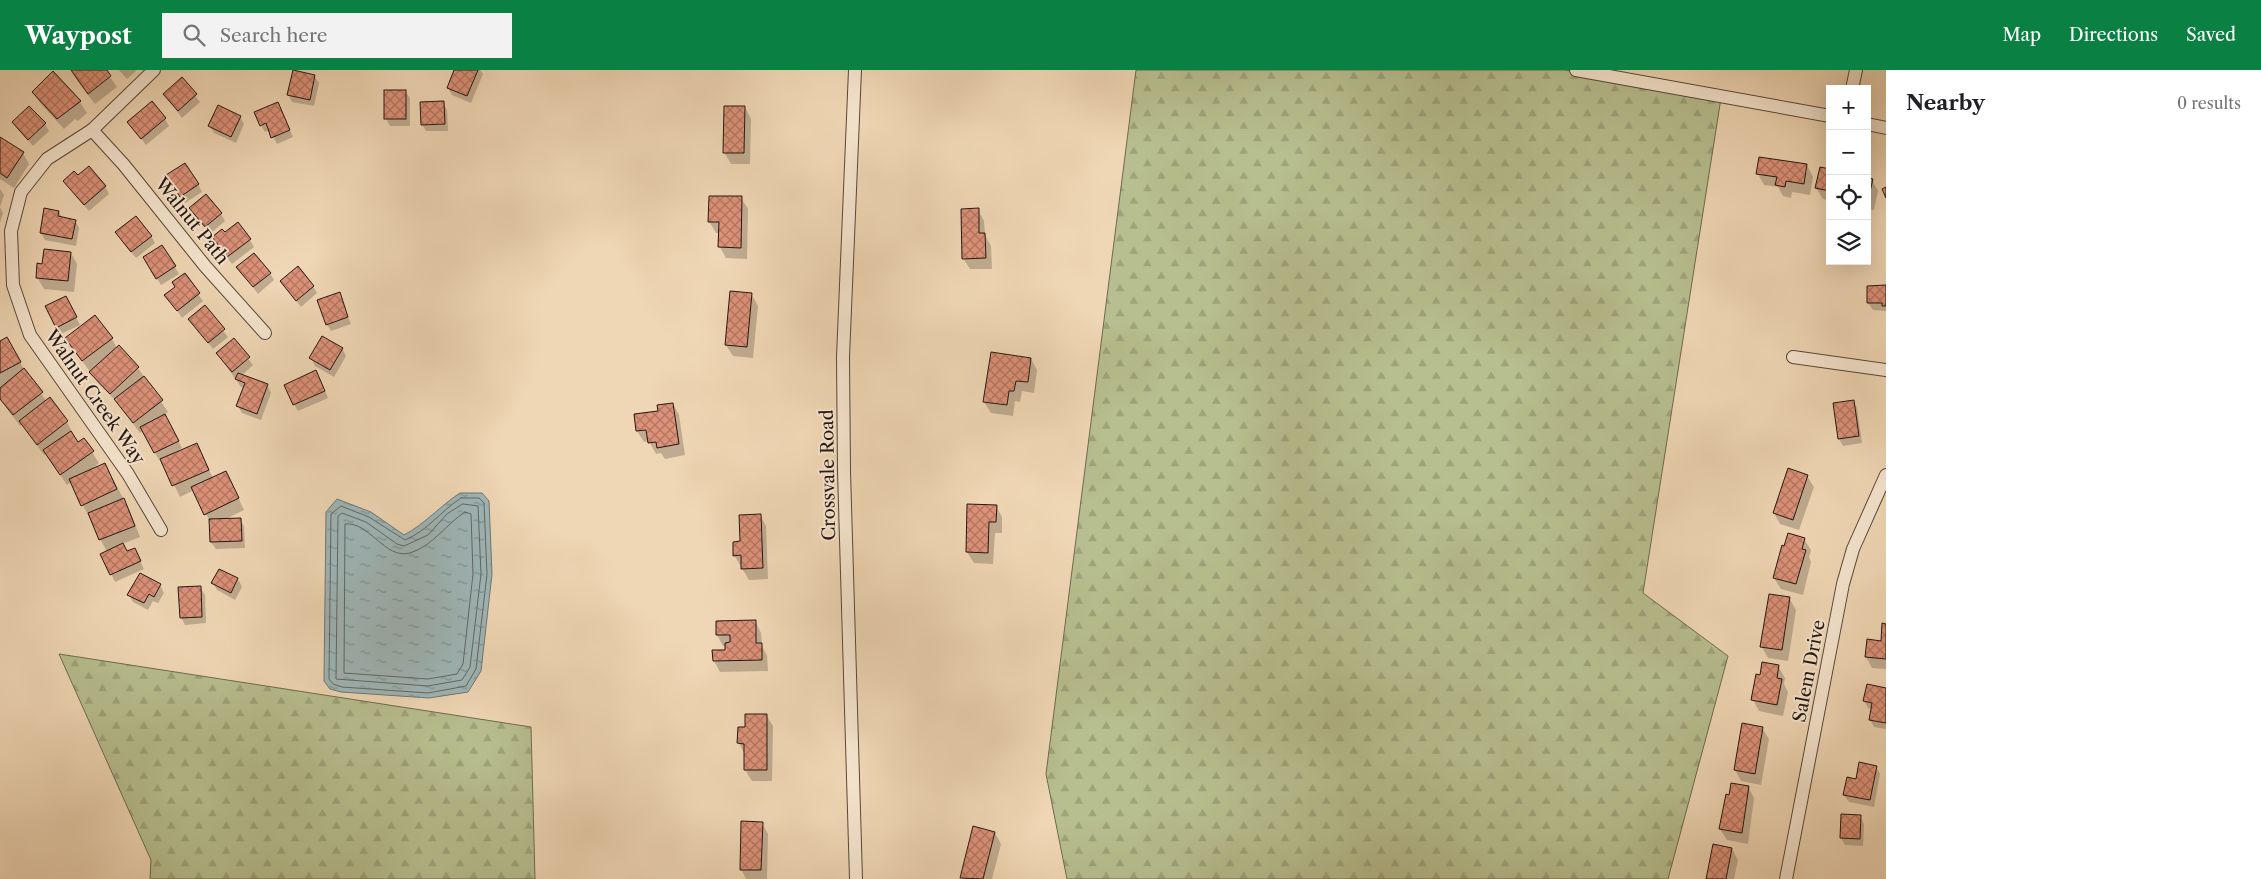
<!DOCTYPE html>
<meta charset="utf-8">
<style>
:root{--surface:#fff;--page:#f2f2f2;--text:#202124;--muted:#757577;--line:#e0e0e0;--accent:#0b8043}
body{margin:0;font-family:"Libre Caslon Text",serif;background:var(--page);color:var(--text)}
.controls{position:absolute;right:15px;top:15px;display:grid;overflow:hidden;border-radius:0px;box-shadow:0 5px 20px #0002}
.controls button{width:45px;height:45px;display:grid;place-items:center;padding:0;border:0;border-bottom:1px solid var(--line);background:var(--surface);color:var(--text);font:25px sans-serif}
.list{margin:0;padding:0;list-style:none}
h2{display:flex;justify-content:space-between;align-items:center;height:65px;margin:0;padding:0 20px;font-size:21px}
h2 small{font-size:16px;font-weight:400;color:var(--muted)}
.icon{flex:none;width:28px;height:28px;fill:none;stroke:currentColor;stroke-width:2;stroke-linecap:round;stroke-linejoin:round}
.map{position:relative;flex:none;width:1886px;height:809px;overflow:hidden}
header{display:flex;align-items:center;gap:30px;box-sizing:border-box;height:70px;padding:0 25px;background:var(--accent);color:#fff}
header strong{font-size:24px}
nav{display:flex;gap:28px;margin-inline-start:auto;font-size:18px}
.search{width:350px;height:45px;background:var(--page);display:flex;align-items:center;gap:12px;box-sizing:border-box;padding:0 18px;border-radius:0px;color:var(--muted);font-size:19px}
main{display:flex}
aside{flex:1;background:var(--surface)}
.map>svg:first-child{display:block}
.forest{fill:url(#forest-firs);stroke:#6e6a50}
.water{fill:url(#water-ripples);stroke:#6e7676}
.shadow{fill:#0003}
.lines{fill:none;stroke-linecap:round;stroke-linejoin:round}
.shore{stroke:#626665;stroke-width:1}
.building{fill:url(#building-cross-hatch);stroke:#251712}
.minor-casing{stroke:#58473a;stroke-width:14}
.minor{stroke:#f5e4ce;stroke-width:12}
.labels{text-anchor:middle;stroke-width:4;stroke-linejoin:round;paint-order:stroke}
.street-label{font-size:18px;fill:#251712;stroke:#f5e4ce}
</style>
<header>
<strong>Waypost</strong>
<div class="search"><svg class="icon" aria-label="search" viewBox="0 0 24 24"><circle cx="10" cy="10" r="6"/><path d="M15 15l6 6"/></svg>Search here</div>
<nav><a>Map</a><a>Directions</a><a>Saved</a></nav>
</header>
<main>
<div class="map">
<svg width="1886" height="809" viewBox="0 0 1886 809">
<defs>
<pattern id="forest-firs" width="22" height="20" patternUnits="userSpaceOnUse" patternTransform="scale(1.25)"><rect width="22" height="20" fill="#b7be8f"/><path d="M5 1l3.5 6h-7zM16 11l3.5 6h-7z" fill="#9da37a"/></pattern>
<pattern id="water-ripples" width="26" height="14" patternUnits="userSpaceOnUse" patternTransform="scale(1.25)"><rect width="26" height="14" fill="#9eb6b8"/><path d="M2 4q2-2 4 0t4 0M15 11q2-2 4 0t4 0" fill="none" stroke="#819394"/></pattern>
<pattern id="building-cross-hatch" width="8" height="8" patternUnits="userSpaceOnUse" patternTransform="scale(1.25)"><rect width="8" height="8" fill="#dc9178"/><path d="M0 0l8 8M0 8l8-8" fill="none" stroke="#b27561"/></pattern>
</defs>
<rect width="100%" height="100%" fill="#efd6b4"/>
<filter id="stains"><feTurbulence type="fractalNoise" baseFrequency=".004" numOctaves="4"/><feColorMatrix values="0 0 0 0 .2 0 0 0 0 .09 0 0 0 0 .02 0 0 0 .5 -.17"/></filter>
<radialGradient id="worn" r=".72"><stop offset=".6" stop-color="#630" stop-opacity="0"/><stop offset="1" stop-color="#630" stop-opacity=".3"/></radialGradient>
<!-- forest -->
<g class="forest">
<path d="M1136,0H1565L1721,28L1643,523L1728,586L1668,809H1067L1046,704Z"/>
<path d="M59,584L531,657L535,809H150L151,790Z"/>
</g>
<!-- water -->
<path class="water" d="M460,423H482L489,431L492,504L481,601L468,622L429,628L341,622L330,619L324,611L326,442L337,429L371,442L404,465C425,454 440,436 460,423Z"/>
<!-- shadow -->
<g class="shadow">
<path d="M73,0H105L117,17L95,34L78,12L71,1Z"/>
<path d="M119,0H135L136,1L127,9Z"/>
<path d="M455,0H480L483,4L471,33L452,25L448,18Z"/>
<path d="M314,6L319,13L314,36L292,32L288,24Z"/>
<path d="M182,9L200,32L182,48L164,24Z"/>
<path d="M405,21L410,28V56H390L386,48Z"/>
<path d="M33,22L80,32L87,43L78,51L75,49L64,59L40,33Z"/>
<path d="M443,33L447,40L448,61H426L422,54Z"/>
<path d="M278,34L293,67L277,74L270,60L265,62L261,55Z"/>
<path d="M745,37L751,49L750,94H731L724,82Z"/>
<path d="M240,47L244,54L236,73L214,63L210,56Z"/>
<path d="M165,49L169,56L146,75L129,52Z"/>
<path d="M13,53L45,54L49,61L33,76Z"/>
<path d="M0,68L23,83L29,94L14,118L0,109Z"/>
<path d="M1807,95L1813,107L1810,125L1792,122L1791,128L1783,126L1778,117L1764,115L1758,104Z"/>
<path d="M1830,100V131L1823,129L1816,118Z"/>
<path d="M78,107L105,116L109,124L89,141L65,112Z"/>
<path d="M1867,109L1872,110L1878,121L1874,140L1867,139Z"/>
<path d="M171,113L198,114L202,122L185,133Z"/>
<path d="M0,119L4,125L0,137L3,143L0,153Z"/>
<path d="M741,128L748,139L747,189L726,188L720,177V163H716L709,151Z"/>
<path d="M190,138L221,144L225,151L210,164Z"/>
<path d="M978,140L984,151L985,165L991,176L992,199H970L963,188Z"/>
<path d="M59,142L62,148L75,151L79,158L76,176L45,170L41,163Z"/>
<path d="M225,164L250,170L254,177L232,194L213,168Z"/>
<path d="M151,166L155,173L136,188L121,169Z"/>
<path d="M162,176L179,204L161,215L144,187Z"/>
<path d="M71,183L77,194L74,222L44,219L37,207L44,195Z"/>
<path d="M238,197L270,203L274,210L258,224Z"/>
<path d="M184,204L203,231L182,248L171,231Z"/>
<path d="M281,211L313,216L317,223L301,237Z"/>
<path d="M1886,216V241L1873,240L1868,233V217Z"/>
<path d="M339,224L351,254L331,261L327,254Z"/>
<path d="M752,225L758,236L753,288L733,286L726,275Z"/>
<path d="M70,235L80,255L61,264L57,257Z"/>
<path d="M204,237L228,267L213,279L190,249Z"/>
<path d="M7,268L26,303L47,332L50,329L67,352L78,373L92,382L99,393L90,401L105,394L130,441L140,467L122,474L127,483L138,487L144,499L115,512L102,484L107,482L71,412L67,415L46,384L44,385L22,354L20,356L3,333L0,329V272Z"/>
<path d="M66,268L112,269L117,278L138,298L168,342L164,345L182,378L173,383L174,385L197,375L213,408L232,414L244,440L224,450L240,449L244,456L245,478L216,479L211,472V454L194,420L180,427L161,389L159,390L143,361L140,363L118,333L98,313Z"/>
<path d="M234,270L253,295L241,306L267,315L271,323L261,350L242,343L238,336L244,318L241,317L217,283Z"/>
<path d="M342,278L346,286L334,307L315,296L311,288Z"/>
<path d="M1031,289L1037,300L1034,323L1022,321L1020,332L1015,331L1013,346L991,343L984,332Z"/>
<path d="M320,309L328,328L298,341L294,334Z"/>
<path d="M1853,331L1857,338L1862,373L1843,376L1839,369L1834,334Z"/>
<path d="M673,334L679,345L685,385L665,389L661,383L656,384L649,371L644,372L637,361L659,342Z"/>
<path d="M1807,406L1814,417L1799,460L1780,454L1774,443Z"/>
<path d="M996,436L1002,447V463H995L993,494L974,493L967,482Z"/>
<path d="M760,445L766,456L768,509L749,510L734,485Z"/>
<path d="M1804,469L1811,480L1809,487L1811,492L1803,525L1781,519L1774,508Z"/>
<path d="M219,500L238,509L242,517L235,530L217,520L213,513Z"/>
<path d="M160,515L164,523L158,533L153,531L148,540L133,532L129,525Z"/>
<path d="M200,517L205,525L206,553L185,555L181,547Z"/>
<path d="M1789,528L1796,540L1788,591L1768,588L1762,577Z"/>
<path d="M755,551L761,563L762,576L767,586L768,601L720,602L714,591L727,581V576H723L717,565Z"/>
<path d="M1886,555V599L1872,598L1866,587L1882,572Z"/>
<path d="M1778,596L1785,608L1784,614L1788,622L1783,646L1759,641L1753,630L1761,606Z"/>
<path d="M1886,620V659L1874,657L1870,649L1872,639L1868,638L1864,631Z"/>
<path d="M766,645L773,656L772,711H752L745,700V685L739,673L746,658Z"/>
<path d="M1762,658L1769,669L1761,715L1741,711L1735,700Z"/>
<path d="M1876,697L1880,704L1874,737L1849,732L1844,725L1857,710Z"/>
<path d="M1748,717L1754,728L1748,774L1727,770L1720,759L1730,727Z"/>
<path d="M1860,746L1864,754L1863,776L1845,775L1841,768Z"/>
<path d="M762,753L768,764L767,809H746L741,799Z"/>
<path d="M995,763L1001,774L992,809H962Z"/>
<path d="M1732,779L1738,790L1734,809H1707Z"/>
</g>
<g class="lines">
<!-- shore -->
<g class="shore">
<path d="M461,428H479L484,433L487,504L476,599L466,616L428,623L342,617L333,614L329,609L331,444L341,436L369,447L405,470C427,461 441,441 461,428Z"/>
<path d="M463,434L478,436L481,504L470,597L462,610L428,616L336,609L338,446L342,443L366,452L397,474L404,476L428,465L447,444Z"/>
<path d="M465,442L471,444L473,504L463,594L457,604L428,609L344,603L345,454C369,451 385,490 410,483C433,476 446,454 465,442Z"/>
</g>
</g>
<!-- building -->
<g class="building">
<path d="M71,0H107L111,6L88,24Z"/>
<path d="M293,0L315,5L310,30L287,25Z"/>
<path d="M454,0H478L467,26L447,18Z"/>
<path d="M53,1L81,31L57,49L32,22Z"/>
<path d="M182,7L197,24L178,41L163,24Z"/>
<rect x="384" y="20" width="22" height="29"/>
<path d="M152,31L166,48L141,69L127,52Z"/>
<path d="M444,31L445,54L421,55L420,32Z"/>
<path d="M278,32L290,60L271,68L266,53L260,56L254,42Z"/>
<path d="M218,35L241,46L231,67L208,56Z"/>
<path d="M29,36L46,53L28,70L12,52Z"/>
<path d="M724,36H745L744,83H723Z"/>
<path d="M0,67L24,82L7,108L0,103Z"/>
<path d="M1759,87L1807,94L1804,114L1786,111L1785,117L1775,115L1777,107L1756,104Z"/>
<path d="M185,93L199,114L180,127L166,105Z"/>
<path d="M89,96L106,116L84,135L63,111L74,101L78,105Z"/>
<path d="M1820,97L1830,99V121L1815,118Z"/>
<path d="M1867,107L1873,109L1868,130H1867Z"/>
<path d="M1886,117V128L1882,119Z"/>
<path d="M206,124L222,143L205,157L189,138Z"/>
<path d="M709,126H742L741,178L718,177L719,152H708Z"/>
<path d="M44,138L59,141L58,146L76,150L72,169L40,163Z"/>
<path d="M979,138V163H985L986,188L962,189L961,139Z"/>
<path d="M136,146L152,166L131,182L115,162Z"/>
<path d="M238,152L251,169L227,187L212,167L222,159L225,162Z"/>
<path d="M162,175L176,196L156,209L143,187Z"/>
<path d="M44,179L71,182L68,211L36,208L37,193L42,194Z"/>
<path d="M254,183L271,203L253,217L236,197Z"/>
<path d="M298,196L314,216L296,231L280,211Z"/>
<path d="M185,203L200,223L177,241L164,225L175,217L172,212Z"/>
<path d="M1886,215V236H1882V233H1867V216Z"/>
<path d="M730,221L752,223L747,277L725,275Z"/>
<path d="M340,222L348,247L326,255L317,230Z"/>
<path d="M66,226L77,247L56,258L45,236Z"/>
<path d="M205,235L225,259L208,273L188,249Z"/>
<path d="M95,245L113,268L82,291L65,268Z"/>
<path d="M322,266L343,278L330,300L309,288Z"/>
<path d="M7,267L21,292L0,303V271Z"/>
<path d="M234,268L250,287L232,302L216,283Z"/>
<path d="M119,275L139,297L110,324L89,302Z"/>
<path d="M991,282L1031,288L1028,312L1016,311L1014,321H1009L1007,335L983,332Z"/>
<path d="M24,298L43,322L13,345L0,329V318Z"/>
<path d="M316,300L325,321L293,335L284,315Z"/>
<path d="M238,303L268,314L257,344L236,336L245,313L235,309Z"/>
<path d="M144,306L163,330L133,353L114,329Z"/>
<path d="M50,327L68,351L37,375L19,351Z"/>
<path d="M1854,330L1859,366L1838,369L1833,333Z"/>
<path d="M673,333L679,374L657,378L656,372L648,373L646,360L636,361L634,344L658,341L657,335Z"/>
<path d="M165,344L179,371L154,383L140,357Z"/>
<path d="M71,361L78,372L84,368L94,381L60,405L43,380Z"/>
<path d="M197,373L209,400L172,416L160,389Z"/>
<path d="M105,393L117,419L81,436L69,409Z"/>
<path d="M1788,398L1808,405L1793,450L1773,443Z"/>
<path d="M226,401L239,428L204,445L191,417Z"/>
<path d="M124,428L135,456L99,470L88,443Z"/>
<path d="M967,434L997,435L996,452H989L988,483L966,482Z"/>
<path d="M761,444L763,498L741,499V485L733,486V472L740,471L739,445Z"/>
<path d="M241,448L242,471L210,472L209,449Z"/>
<path d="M1788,463L1805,468L1802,479L1806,480L1796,514L1773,508L1782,475L1784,476Z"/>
<path d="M123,473L127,481L135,478L141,491L110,505L100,484Z"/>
<path d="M219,499L238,508L231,523L211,513Z"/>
<path d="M140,503L161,514L154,527L149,524L144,533L127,525Z"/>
<path d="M201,516L202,547L180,548L178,517Z"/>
<path d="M1769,524L1790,527L1782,580L1760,577Z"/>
<path d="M756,550V573H762V590L713,591L712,580H725V573L730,572V565H716V551Z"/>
<path d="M1882,553L1886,554V589L1865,587L1867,569L1881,571Z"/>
<path d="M1762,592L1779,595L1777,608L1782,609L1777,635L1751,630L1756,604L1760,605Z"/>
<path d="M1867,614L1886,618V653L1869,650L1872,633L1863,631Z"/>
<path d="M745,644H767V700H744V674L737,673L738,657H745Z"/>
<path d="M1742,653L1763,657L1755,704L1734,700Z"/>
<path d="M1859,692L1877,696L1870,730L1843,725L1847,707L1856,709Z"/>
<path d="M1731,713L1749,716L1742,763L1719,759L1726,724L1729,725Z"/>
<path d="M1841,744L1861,745L1860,769L1840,768Z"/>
<path d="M741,751L763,752L761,800H740Z"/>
<path d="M973,756L995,762L983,809L960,808Z"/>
<path d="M1713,774L1732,778L1726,809H1706Z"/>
</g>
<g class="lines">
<defs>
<g id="minor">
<path d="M154,0L92,60L47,89L21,122L11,161L13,215L30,265L128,404L161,460"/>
<path d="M855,0L843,287L844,401L856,809"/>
<path d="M1576,0L1830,46"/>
<path d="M1852,19L1856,0"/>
<path d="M1867,54L1886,58"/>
<path d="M92,60L124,95L205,196L265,263"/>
<path d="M1793,287L1886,300"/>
<path d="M1786,809L1843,514L1853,479L1886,405"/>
</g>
</defs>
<!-- minor casing -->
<use href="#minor" class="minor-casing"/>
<!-- minor -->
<use href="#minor" class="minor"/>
</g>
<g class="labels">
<!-- street labels -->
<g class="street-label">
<text transform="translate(192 151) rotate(51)" y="6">Walnut Path</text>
<text transform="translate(95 327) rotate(55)" y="6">Walnut Creek Way</text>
<text transform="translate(828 405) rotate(-91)" y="6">Crossvale Road</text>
<text transform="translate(1809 601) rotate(-79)" y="6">Salem Drive</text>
</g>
</g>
<rect width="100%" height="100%" filter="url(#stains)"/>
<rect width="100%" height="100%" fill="url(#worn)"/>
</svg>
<div class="controls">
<button>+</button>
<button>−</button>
<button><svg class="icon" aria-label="locate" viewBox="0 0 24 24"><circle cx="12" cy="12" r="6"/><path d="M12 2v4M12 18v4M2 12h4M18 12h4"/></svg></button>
<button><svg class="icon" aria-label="layers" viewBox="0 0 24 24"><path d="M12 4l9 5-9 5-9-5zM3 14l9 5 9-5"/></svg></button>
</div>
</div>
<aside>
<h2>Nearby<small>0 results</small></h2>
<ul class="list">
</ul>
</aside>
</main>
